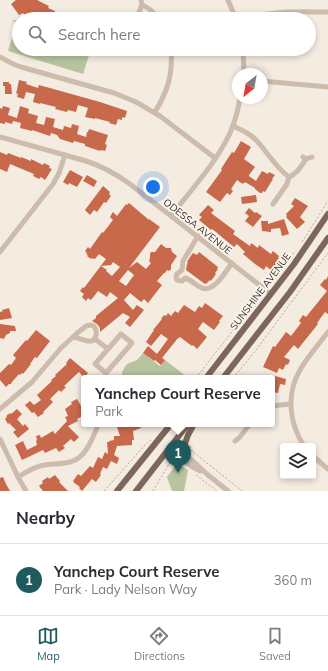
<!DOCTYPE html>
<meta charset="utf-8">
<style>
:root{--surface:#fff;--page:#f7f7f7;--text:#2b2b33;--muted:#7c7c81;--line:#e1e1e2;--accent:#1f5a5e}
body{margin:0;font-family:Mulish,sans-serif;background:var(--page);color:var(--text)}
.controls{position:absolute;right:12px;bottom:12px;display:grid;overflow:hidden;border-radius:4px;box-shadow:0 2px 6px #0003}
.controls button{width:36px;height:36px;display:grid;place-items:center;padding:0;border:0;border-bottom:1px solid var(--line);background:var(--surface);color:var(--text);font:20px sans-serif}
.compass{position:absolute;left:232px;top:68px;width:36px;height:36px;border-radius:50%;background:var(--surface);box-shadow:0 2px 6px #0003;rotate:211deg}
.you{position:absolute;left:153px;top:187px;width:14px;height:14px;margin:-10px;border:3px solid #fff;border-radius:50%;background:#1a73e8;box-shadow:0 0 0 6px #1a73e833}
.badge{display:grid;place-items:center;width:26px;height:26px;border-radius:50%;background:var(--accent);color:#fff;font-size:13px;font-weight:700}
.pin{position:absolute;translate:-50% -33px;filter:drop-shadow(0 1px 2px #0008)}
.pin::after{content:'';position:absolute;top:21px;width:14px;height:12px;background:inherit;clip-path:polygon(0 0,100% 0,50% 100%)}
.popup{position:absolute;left:81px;top:375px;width:194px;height:52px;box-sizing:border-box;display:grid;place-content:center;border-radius:4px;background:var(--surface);filter:drop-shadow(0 1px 3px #0005);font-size:13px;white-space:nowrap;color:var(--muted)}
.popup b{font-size:15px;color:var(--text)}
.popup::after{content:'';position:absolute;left:50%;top:100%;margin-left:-8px;border:8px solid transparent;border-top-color:var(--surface)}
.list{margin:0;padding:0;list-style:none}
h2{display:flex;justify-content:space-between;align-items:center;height:52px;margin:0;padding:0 16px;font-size:17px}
h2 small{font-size:13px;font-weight:400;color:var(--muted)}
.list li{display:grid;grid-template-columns:26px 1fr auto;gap:12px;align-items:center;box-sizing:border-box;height:72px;padding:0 16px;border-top:1px solid var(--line)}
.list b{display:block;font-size:15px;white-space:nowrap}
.list p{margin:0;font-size:13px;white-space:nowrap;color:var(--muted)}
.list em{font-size:13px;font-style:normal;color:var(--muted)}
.icon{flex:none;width:22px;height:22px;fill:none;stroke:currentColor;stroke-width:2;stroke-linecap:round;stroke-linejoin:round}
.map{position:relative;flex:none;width:328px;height:491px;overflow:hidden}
.search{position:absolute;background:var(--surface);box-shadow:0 2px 6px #0003;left:12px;right:12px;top:12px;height:44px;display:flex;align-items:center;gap:10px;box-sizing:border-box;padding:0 14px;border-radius:22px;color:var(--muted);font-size:15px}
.sheet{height:124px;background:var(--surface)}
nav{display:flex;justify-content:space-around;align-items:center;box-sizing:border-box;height:56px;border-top:1px solid var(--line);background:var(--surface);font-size:11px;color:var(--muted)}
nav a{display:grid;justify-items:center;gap:2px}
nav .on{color:var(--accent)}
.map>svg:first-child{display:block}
.green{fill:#b8c4a0}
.building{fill:#c8694b;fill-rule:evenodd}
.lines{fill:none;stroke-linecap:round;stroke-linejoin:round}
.path{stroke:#b9a596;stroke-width:1;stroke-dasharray:2 2;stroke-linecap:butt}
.minor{stroke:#cdbbac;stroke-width:5}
.major{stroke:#7d675c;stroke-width:6}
.labels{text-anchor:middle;stroke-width:3.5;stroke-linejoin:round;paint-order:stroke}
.street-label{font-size:10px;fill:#3b302b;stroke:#fbf5ee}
</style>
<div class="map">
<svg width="328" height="491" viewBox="0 0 328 491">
<rect width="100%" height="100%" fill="#f4ebe1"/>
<!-- green -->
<g class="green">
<path d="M13,20L19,21V49H91L83,74L8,51L17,22L12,21Z"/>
<path d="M143,353L160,366L165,360L187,377L186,378H121C122,373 124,365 129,363C130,362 131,363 132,362C137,361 140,357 143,353Z"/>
<path d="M177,463L188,470L184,491H172L167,477Z"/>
</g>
<!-- building -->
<g class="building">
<path d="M16,0H37L49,6L48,8L55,11L54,16L46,17V19H31V17H26L23,13L19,15L11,4Z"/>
<path d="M19,80L27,82L26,84L38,88L39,85L100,102L127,111L125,118L122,117V120L118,119L116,125L109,123L110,122L95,118V119L85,117L88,108L78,105L76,112L68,110L67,112L55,109L56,107L40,103V104L33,102L35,94L26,92L24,99L17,97L18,93L16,94Z"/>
<path d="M3,82H9V84H11L12,94H5V86H3Z"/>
<path d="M3,106L10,108L8,115L17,118L20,106L29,109L28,113L38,116L36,123L44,125L46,117L55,119L53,127L63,130L64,126L71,128L72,124L79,126L77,134L86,137L87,132H88L89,129L108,135L105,144L107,145L105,151L101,150L100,151L85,146V144L74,141L73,143L60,139L57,135L51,133L50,136L32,130V131L20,128L21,123L13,121L12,124L5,122V124L0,123V108L2,109Z"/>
<path d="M241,141L251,147L244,159L255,167L249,175V176L256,181L262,171L268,174L269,172L275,175L272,179H273L265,192L263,191L262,193H260L255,189V188L245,182L243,184L242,183H241L237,180L231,189L233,191L230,195L227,193L220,202L206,192L222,170L221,169L230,155L232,152L234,153Z"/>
<path d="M0,152L7,155L8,153L21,158V157L31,161V159L43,165L44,163L50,166L49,168L52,169L45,180L41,177L39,179L33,176L34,174L10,164L7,172L0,169Z"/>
<path d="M70,170L83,177L77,187L69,183L68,185L63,182Z"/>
<path d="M87,175L97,181L94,187L83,181Z"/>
<path d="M103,186L110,192L109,194L111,196L106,203L104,202L97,212L94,210L90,215L85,210Z"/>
<path d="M256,195L257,202L242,204L241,197Z"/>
<path d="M295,198L308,206L300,217L305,222L297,229L286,217L287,216L286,214L294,206L291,204Z"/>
<path d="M129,203L149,220V219L160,227L129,268L137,262L146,269L151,263L149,261L150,258V254L151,252H155L161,244L166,248H171L172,252L177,256L171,265V269L169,271L167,270L165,273H164L157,281L162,285L148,303L144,299L141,302L130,293L124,300L133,310L137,305L144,310L130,327L125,323L130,317L123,313L100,332V328L97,324L92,321L96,318V316L118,298L110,292L107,297L98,291L91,300L88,298L86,301L82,297L84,294L80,291L83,287L84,288L106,259L99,254L95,259L94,258L93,259L91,258V259L87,256L88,255L86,254L87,253L85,251L88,247L90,249L102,232L103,233L113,220L110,217L113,212L117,216L126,204L127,205ZM113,262L120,267L112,276L106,271L107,270L101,266L111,265ZM128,270L134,275L126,286L119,281Z"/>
<path d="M208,205L214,210L211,213L235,231L233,234L247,244L250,246L251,243L258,248L259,245L271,254L273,251L279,256L278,258L280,260L272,271L266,266L264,270L255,264L243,254L245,252L237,244L234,247L223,238L216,232L212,229L211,230L199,220L202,217L199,215Z"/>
<path d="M249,208L255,213L256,212L262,216L253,227L245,221L249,216L245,213Z"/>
<path d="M284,219L289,234L282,236L280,228L271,229V232L262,231L261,221H268V224Z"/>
<path d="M199,252L218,267L217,269H218L215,273L216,274L211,281L210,280L206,284L205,283V284L186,270L187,264L188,262H187L190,257L193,253L197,255Z"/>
<path d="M328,276V314L325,312L317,323L318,324L298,349L294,345L284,357L290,360L288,365L286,364L283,370L279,368L277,373L263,367L273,346L275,347L286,332L291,336L301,323L299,321L303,315L306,317L327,291L320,285L325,279L326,280Z"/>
<path d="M205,303L223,316L219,321L220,322L214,330L203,322L198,329L207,337L197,349L193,345L192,346L180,337L179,338H178L162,358L165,360L161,365L155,360L154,361L143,353L148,346L157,354L168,339L161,334L151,346L146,342L154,330H153L162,319H161L164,315L166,316L168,313L171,316L175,311L178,313L184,305L195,312L199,306L202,308Z"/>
<path d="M9,308L12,318L0,320V312L3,311L2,310Z"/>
<path d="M0,324L15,326L16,331H10V333L6,335L4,339L0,338Z"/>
<path d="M36,330L50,341L37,358L35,357L30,364H31L23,374L22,373L20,375L19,374L12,382L11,384H9L6,387L0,380V373L9,364L11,365L16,358L13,355L26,340L27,341Z"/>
<path d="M70,358L88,373L84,378L79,372L64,386L66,387L61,392L59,390L50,399L53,402L43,412L44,413L38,417L34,412L32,413L25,405L30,401L34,405L41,400L37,395L52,381L51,380L56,376L55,375L67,364L66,363Z"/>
<path d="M275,376L286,379L285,385L280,384L278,393L272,392Z"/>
<path d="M77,399L81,406L84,405V415L77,419L78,421L68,426L79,437L74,442L71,439L63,446L65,448L59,452L56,448L45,453L43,450L22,460L15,445L23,441L27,450L37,445L36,441L37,440L36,436L40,435L41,438L53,431L55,434L67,421L65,417L68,416L65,409L72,404L71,402Z"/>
<path d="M17,409L22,414L18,418H19L17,419L23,426L25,424L29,429L18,438L13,432L16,430L9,423L8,424L5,419L7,417L6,416L10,413L11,414Z"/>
<path d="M116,424H139L141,428L133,431L134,440H132V445L117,446L114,455L119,458L117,464L111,461L107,469L103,467L100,474L101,475L96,482L92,479L82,491L79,488L80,487L73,482L74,481H73L78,474L81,476L90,466L93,468L98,457L102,459L105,452L108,454L107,442H109V441L114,440V436H120Z"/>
<path d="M55,475L60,481L59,482L68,491H43L39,486L43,483L42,481L48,477L49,479Z"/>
<path d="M3,477L6,484L10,491H0V478Z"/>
</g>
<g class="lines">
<!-- path -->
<g class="path">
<path d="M302,242L328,201"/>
<path d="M267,284L271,282L272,279L282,269L295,251"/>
<path d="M196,378L255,302L258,292"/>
<path d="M233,378L256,350L328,253"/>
<path d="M190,446L192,451L242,491"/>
<path d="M196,475L217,491"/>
<path d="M104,491L144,446L151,440"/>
<path d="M153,491L172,459"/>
</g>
<!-- minor -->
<g class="minor">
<path d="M228,0L236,19"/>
<path d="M142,5C150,8 154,12 159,19"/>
<path d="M136,19L142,5L141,0"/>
<path d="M247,19C273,10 301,12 328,12"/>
<path d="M243,49L244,74"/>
<path d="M0,57L13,64L21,67L114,93L136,102L160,116L215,158"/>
<path d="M262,81L328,87"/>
<path d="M155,112C168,90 173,75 171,49"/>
<path d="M233,126C241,130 249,133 255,139C267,151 275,167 289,177"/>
<path d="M0,137L86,161C102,166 116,174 130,184L271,294"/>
<path d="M303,157L306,159L312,157"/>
<path d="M289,177C298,173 301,166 306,159"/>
<path d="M273,204L287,184L289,177"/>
<path d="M171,216C191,190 216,163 230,133C235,122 238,110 240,98"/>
<path d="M198,236L183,261L182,270L177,274L176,277L177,280L182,281L185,278C192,280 195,285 202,288C214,293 226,271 232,263"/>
<path d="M0,252L53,184L59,173L65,155"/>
<path d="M121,334L132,343L106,373L95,364Z"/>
<path d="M95,339L108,349"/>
<path d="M272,406L290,404"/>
<path d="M0,409L32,382L61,348L73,337L76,334L86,326L91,325L94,326C96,329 97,331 96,335C94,347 81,338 73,337"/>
<path d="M0,439L18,477L26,491"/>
<path d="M235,441L239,438L250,424"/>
<path d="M172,444L194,462L208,475L228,491"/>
<path d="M304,446C289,423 286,394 300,370C308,356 319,344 328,332"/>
<path d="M169,449L191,466L200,471"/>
<path d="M313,456L328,469"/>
<path d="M18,477C25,473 32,468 40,466C55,462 70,467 82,455C89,448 93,437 97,428"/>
</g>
<!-- major -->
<g class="major">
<path d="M206,378L294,264L328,214"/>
<path d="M223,378L290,292L328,238"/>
<path d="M182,452L188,435L194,424"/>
<path d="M117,491L171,424"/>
<path d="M136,491L188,424"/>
</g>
</g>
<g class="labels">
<!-- street labels -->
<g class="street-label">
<text transform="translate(198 226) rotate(38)" y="4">ODESSA AVENUE</text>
<text transform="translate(260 291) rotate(-53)" y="4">SUNSHINE AVENUE</text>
</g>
</g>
</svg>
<div class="controls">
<button><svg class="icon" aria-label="layers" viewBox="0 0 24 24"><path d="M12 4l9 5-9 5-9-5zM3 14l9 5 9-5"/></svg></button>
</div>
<svg class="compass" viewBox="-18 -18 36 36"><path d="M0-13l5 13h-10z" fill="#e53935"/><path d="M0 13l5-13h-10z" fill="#7c7c81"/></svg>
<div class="you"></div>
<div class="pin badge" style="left:178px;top:473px">1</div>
<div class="popup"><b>Yanchep Court Reserve</b>Park</div>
<div class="search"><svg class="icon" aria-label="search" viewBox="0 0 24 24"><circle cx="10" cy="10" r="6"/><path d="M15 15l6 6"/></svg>Search here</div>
</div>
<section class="sheet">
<h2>Nearby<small></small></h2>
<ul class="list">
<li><span class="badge">1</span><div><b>Yanchep Court Reserve</b><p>Park · Lady Nelson Way</p></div><em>360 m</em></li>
</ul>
</section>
<nav>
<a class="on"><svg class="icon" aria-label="map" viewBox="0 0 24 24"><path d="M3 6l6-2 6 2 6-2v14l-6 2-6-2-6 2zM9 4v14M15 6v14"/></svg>Map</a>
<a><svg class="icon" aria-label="directions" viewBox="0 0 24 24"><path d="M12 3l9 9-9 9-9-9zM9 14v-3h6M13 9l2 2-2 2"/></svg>Directions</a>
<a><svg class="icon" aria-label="saved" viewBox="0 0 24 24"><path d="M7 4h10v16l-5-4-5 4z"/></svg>Saved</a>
</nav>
